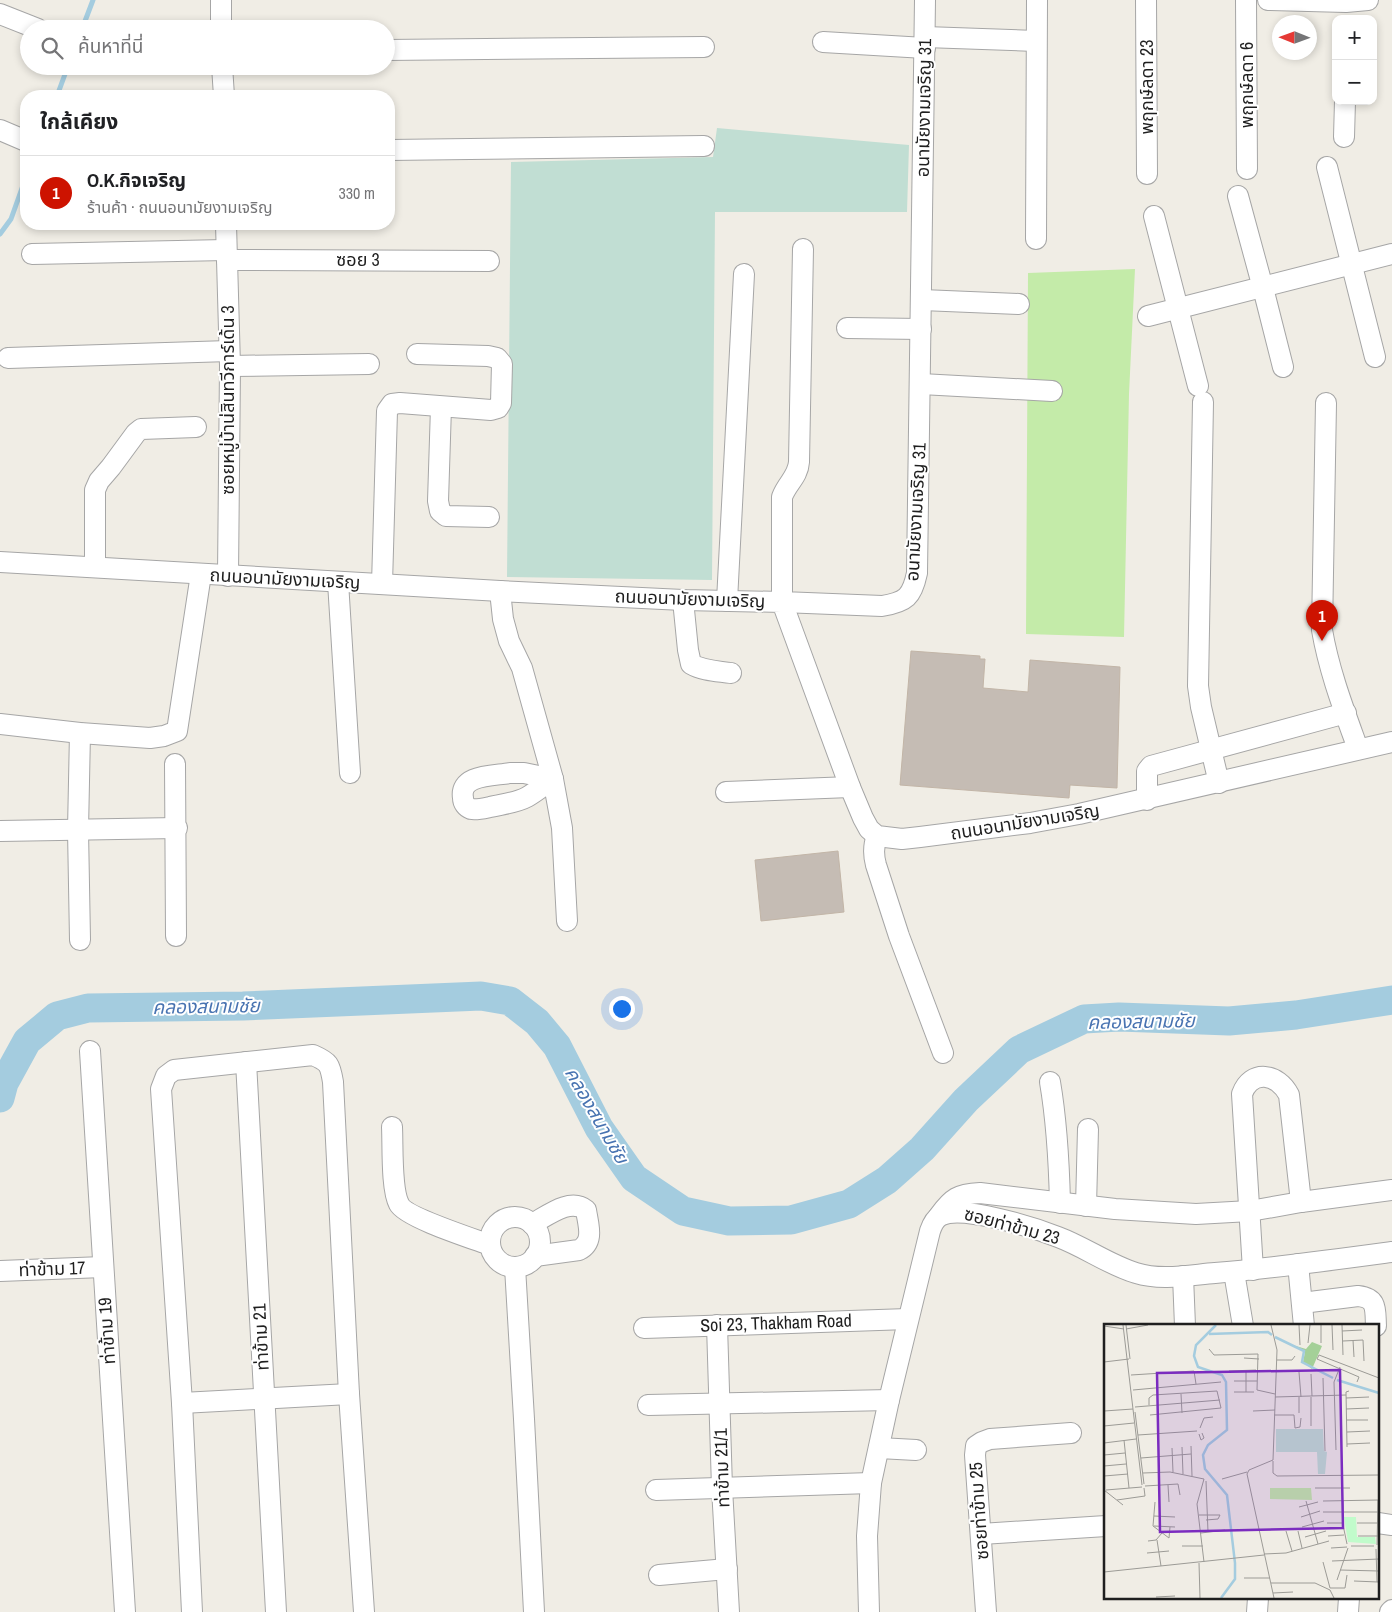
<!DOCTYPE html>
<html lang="th">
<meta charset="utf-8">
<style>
:root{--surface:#fff;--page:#f2f2f2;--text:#202124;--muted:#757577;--line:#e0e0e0;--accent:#cd1300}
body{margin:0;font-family:"Archivo Narrow","Noto Sans Thai",sans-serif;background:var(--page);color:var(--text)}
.controls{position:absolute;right:15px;top:15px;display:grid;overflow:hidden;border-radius:10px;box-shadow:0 2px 8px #0003}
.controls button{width:45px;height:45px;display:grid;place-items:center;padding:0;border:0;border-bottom:1px solid var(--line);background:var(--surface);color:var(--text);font:25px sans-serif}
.compass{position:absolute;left:1272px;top:15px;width:45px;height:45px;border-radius:50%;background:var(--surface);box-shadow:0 2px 8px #0003;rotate:271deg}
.you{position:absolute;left:621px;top:1008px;width:18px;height:18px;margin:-12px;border:4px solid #fff;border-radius:50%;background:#1a73e8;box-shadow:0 0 0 8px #1a73e833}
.badge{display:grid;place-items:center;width:32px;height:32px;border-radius:50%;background:var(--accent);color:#fff;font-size:16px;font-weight:700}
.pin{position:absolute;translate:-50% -41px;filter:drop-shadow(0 1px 2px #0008)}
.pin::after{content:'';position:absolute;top:26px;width:18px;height:15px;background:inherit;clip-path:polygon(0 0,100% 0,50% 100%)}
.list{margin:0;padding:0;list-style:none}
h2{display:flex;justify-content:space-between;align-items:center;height:65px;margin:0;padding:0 20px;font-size:21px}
h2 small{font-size:16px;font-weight:400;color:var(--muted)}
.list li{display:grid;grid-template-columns:32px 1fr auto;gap:15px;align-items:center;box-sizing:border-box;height:75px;padding:0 20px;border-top:1px solid var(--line)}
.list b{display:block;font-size:19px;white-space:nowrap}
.list p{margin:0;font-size:16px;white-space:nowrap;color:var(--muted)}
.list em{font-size:16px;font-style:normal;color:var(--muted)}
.icon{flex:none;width:28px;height:28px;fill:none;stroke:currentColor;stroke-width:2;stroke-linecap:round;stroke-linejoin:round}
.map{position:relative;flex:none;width:1392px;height:1612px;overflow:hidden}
.search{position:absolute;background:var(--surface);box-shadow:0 2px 8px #0003;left:20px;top:20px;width:375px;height:55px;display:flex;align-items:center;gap:12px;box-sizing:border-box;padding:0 18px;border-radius:28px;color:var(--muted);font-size:19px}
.panel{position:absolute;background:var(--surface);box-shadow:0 2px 8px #0003;left:20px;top:90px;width:375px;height:140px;border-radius:20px}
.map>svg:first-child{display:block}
.grass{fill:#c4eba9}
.wetland{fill:#c1ded3}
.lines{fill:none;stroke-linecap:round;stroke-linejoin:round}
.stream{stroke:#a4ccdf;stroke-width:5}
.river{stroke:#a4ccdf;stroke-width:29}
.building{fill:#c5bcb4;stroke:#c2b5a7}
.minor-casing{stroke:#a6a6a6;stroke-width:22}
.minor{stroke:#fff;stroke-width:20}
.labels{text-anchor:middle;stroke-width:4;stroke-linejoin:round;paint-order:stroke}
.street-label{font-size:18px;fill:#1f1f1f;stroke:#fff}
.water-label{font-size:19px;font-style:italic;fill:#4873b1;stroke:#fff}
.inset-river{fill:none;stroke:#a4ccdf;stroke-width:2.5}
.inset-road{fill:none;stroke:#9c9b96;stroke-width:1}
.view{fill:#7b2cbf;fill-opacity:0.15;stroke:#7b2cbf;stroke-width:2.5}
.inset-edge{fill:none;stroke:#1f1f1f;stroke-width:2.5}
</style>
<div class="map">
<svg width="1392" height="1612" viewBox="0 0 1392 1612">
<rect width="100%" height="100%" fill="#f0ede5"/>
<!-- grass -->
<path class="grass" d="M1135,269L1129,394L1124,637L1026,634L1028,273Z"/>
<!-- wetland -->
<path class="wetland" d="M717,128L909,145L907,212H715L712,580L507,577L511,162L713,157Z"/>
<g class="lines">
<!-- stream -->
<g class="stream">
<path d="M82,29L93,0"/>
<path d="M57,96L68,66"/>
<path d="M0,234L11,219L26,177"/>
</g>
<!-- river -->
<path class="river" d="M0,1098L4,1083L27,1041L57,1016L88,1008L243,1006L481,996L510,1001L537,1022L557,1046L599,1128L634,1178L683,1211L729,1221L791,1220L849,1204L887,1180L922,1149L966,1100L1019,1050L1084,1019L1119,1017L1229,1021L1296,1015L1392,1000"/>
</g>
<!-- building -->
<g class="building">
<path d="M911,651L980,656V659H985L983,688L1028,692L1030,660L1120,667L1117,788L1070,785L1069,798L900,785Z"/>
<path d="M838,851L844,912L761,921L755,860Z"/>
</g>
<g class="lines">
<defs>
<g id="minor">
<path d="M221,0V29"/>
<path d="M1146,0L1147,174"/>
<path d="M1246,0L1247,169"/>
<path d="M1268,0L1346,2L1368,0"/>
<path d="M0,14L38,29"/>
<path d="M925,37L1036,41"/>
<path d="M823,42L925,48"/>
<path d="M386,50L704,47"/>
<path d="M222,66L224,96"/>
<path d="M0,130L26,141"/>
<path d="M1344,137L1345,101"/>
<path d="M389,150L704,146"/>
<path d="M1327,167L1375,357"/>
<path d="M1238,196L1263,288L1283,367"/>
<path d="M1154,216L1198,386"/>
<path d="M226,224L230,366L228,576"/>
<path d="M1036,239L1037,0"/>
<path d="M803,249L799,462C798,477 787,483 782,497V602L882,606C906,602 912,597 917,573L925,0"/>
<path d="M32,254L226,250"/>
<path d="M227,260L489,261"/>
<path d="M922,300L1019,304"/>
<path d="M1148,316L1392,254"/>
<path d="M847,328L921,329"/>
<path d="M8,358L229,351"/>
<path d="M230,366L369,364"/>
<path d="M921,384L1052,391"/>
<path d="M1203,402L1198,686L1201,707L1219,783"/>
<path d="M1326,403L1322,630C1329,671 1344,710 1358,749"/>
<path d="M441,407L438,501L440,511L446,516L489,517"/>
<path d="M0,562L500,591L683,600L782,602L850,787L863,818L869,829L877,836L902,839L920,837L1030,823L1079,814L1392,742"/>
<path d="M95,567V490L99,481L111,467L136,433L141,429L196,427"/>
<path d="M338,582L350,773"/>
<path d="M382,584L387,411L392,404L400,403L491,410L498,408L501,403L502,364L497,358L488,356L417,354"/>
<path d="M500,591L503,619L509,641L522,668L553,779L562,828L567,921"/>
<path d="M683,600L688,650L691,664C703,671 718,671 731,673"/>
<path d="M727,601L744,274"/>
<path d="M0,724L80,733L150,738L164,736L177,731L201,574"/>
<path d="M175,764L176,936"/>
<path d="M510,773H524L553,779C544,785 536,792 527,797C516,803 503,804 490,807C485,808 477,810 471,809C466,807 463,803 463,798C459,774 494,776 510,773Z"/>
<path d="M726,792L850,787"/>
<path d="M1147,800V771L1151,766L1346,713"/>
<path d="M0,831L177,828"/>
<path d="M877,836C873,846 873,854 876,865L899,936L943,1053"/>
<path d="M80,940L78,830L80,733"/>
<path d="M90,1051L125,1612"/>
<path d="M246,1062L276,1612"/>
<path d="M1050,1082C1057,1123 1059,1162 1060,1203"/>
<path d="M392,1127C393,1146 391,1189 399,1204C405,1217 474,1239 490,1245"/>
<path d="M1086,1206L1088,1129"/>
<path d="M939,1216C952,1198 958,1194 980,1193L1115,1209L1196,1214L1250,1211L1301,1202L1392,1190"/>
<circle cx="515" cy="1242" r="25"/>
<path d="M532,1224C547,1216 570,1197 586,1210C588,1224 595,1242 579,1250L535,1256"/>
<path d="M1298,1264L1304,1326"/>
<path d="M515,1267L524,1419L534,1612"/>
<path d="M1253,1270L1242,1094C1251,1069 1278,1073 1289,1095L1301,1202"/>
<path d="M0,1271L103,1267"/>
<path d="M1234,1272L1243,1326"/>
<path d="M1183,1276L1185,1326"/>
<path d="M1302,1303L1358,1296C1378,1298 1375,1310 1376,1326"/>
<path d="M717,1325L722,1488L729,1612"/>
<path d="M644,1328L908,1319"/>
<path d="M182,1403L349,1394"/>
<path d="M648,1405L889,1400"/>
<path d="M879,1448L916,1450"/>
<path d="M656,1490L871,1483"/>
<path d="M1378,1523L1392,1525"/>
<path d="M981,1534L1106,1526"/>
<path d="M659,1575L727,1569"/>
<path d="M192,1612L182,1403L161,1089L166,1076L174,1070L313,1055C329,1062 330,1064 333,1082L349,1394L364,1612"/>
<path d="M869,1612L867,1536L871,1483L889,1400L930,1231C932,1225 935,1219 940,1216C961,1204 1035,1228 1058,1237C1085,1247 1109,1265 1136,1273C1161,1281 1190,1275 1215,1273C1275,1268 1333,1260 1392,1252"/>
<path d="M986,1612L975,1455L976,1446L982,1442L990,1439L1071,1433"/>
<path d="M1257,1612L1258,1598"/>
<path d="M1348,1612L1349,1598"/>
<path d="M1390,1612L1392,1610"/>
</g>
</defs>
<!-- minor casing -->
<use href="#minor" class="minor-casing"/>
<!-- minor -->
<use href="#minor" class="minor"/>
</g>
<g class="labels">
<!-- street labels -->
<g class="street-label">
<text transform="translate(1247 85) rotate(-90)" y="6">พฤกษ์ลดา 6</text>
<text transform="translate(1147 87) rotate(-90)" y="6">พฤกษ์ลดา 23</text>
<text transform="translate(924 108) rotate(-89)" y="6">อนามัยงามเจริญ 31</text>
<text x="358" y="266">ซอย 3</text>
<text transform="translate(228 400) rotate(-90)" y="6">ซอยหมู่บ้าน่สินทวีการ์เด้น 3</text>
<text transform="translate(916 512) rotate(-87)" y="6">อนามัยงามเจริญ 31</text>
<text transform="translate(285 579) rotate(3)" y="6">ถนนอนามัยงามเจริญ</text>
<text transform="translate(690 599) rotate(2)" y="6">ถนนอนามัยงามเจริญ</text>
<text transform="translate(1025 822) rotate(-9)" y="6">ถนนอนามัยงามเจริญ</text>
<text transform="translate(1012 1226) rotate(15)" y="6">ซอยท่าข้าม 23</text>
<text transform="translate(52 1269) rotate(-2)" y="6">ท่าข้าม 17</text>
<text transform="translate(776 1323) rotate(-2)" y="6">Soi 23, Thakham Road</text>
<text transform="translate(107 1331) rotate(-94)" y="6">ท่าข้าม 19</text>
<text transform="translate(261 1337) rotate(-93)" y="6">ท่าข้าม 21</text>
<text transform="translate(722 1468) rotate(-92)" y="6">ท่าข้าม 21/1</text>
<text transform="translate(979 1511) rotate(-94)" y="6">ซอยท่าข้าม 25</text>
</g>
<!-- water labels -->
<g class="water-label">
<text transform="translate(206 1006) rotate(-1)" y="7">คลองสนามชัย</text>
<text transform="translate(1141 1021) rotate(-1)" y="7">คลองสนามชัย</text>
<text transform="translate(597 1115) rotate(60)" y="7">คลองสนามชัย</text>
</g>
</g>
<!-- overview -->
<g transform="translate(1104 1324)">
<rect width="275" height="275" fill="#f0ede5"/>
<path d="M166,164H207L208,176L166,175Z" fill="#c4eba9"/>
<path d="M208,18L218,22L208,45L199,38L201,28L185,20L202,25Z" fill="#a4d098"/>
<path d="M172,105H219L220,127L223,128L221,150H214L213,128H172Z" fill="#c1ded3"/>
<path d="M240,193H252L253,213H271L272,220L244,218Z" fill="#c1fbcb"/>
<path class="inset-river" d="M112,1L92,21L90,32L94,43L118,51L122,58L123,106L104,121L99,131L101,145L123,171L131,239V255L117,274M105,10L164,8L168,11M171,13L200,27L198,38L229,54M233,56L275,69"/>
<path class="inset-road" d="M19,1L38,161M22,1L26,35M167,1L173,26L169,136L145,146L143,150L170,274M195,1L196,21M217,1V19M228,1L229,26M238,1L239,31M0,2L20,5M22,5L44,1M238,7L258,6M249,16L250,33M239,17L259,16L260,37M204,19L206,1M105,25L110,31L154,30L153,66L171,70M140,34L155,35M173,36H188L191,32M0,38L25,35M142,46V68M125,47L152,46M195,48L197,73M207,50L208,72M27,51L90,47L92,60M219,54L221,127M130,57H153M253,58L255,53L213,35L215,31L275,54M29,66L117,58M130,68H150M77,70L78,89M171,73L242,71M195,73V89M207,73V102M242,74L265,73M45,81V74L49,71L113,67L117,84L46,91M31,83L116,76M242,85L265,84M0,87L29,85M149,87L171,86M31,88L40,160M170,91H190L191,104L196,103L197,94M243,96H264M0,102L30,99M96,104L100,94L109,93M243,108L266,107M95,110L97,116L100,114L98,109M34,111L93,107M20,116L25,164M0,119L32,115M243,120L266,119M87,122L88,152M78,123L79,150M243,123L242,68L245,67M68,124L69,148M232,126L230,58L236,43M0,131L21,129M37,134L87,130M169,137V149L173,152L275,151M0,142L22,140M39,149L66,148L100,155L93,180L100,238M0,152L24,150M118,155L143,148M102,157L104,208M64,161L65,178M41,162L74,160L76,171M211,164H246M0,166L19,181M2,166L38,163M13,176L41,172L40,164M239,176V201L243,220M202,177L214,220M219,177L275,176M195,183L214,178M219,188H275M95,191H116L114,195L102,196M50,192L71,193M197,193L216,187M223,199H239M253,199H275M49,202L65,214L66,203M49,202L51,178M50,202L71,203M198,203L220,197M182,207L188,227M194,207L198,224M97,209L121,206M224,212L240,211M254,212H275M201,213L222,207M53,216L57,242M44,217L52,216L58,209M273,221L274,176M78,222H99M247,222H270M227,224L243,223M272,225L273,258M43,229L65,227M160,230L182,229L225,217M228,237L275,235M219,238L226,264M95,239L96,274M236,246L275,247M0,248L160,231M140,254H166M233,256L244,224M250,257L274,258M167,259H211L226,266L230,274M226,264H241L243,251M169,269L189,268M52,273L71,272"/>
<path class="view" d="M236,46L239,204L56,208L53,49Z"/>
<rect width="275" height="275" class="inset-edge"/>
</g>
</svg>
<div class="controls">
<button>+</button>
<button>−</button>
</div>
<svg class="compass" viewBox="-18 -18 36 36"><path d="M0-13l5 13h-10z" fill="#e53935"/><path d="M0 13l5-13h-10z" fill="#757577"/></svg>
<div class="you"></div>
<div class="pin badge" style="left:1322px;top:641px">1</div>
<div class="search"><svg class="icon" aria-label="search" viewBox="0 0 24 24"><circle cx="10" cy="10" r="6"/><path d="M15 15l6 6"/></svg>ค้นหาที่นี่</div>
<section class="panel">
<h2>ใกล้เคียง<small></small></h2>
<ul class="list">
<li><span class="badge">1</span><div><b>O.K.กิจเจริญ</b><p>ร้านค้า · ถนนอนามัยงามเจริญ</p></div><em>330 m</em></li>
</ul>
</section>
</div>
